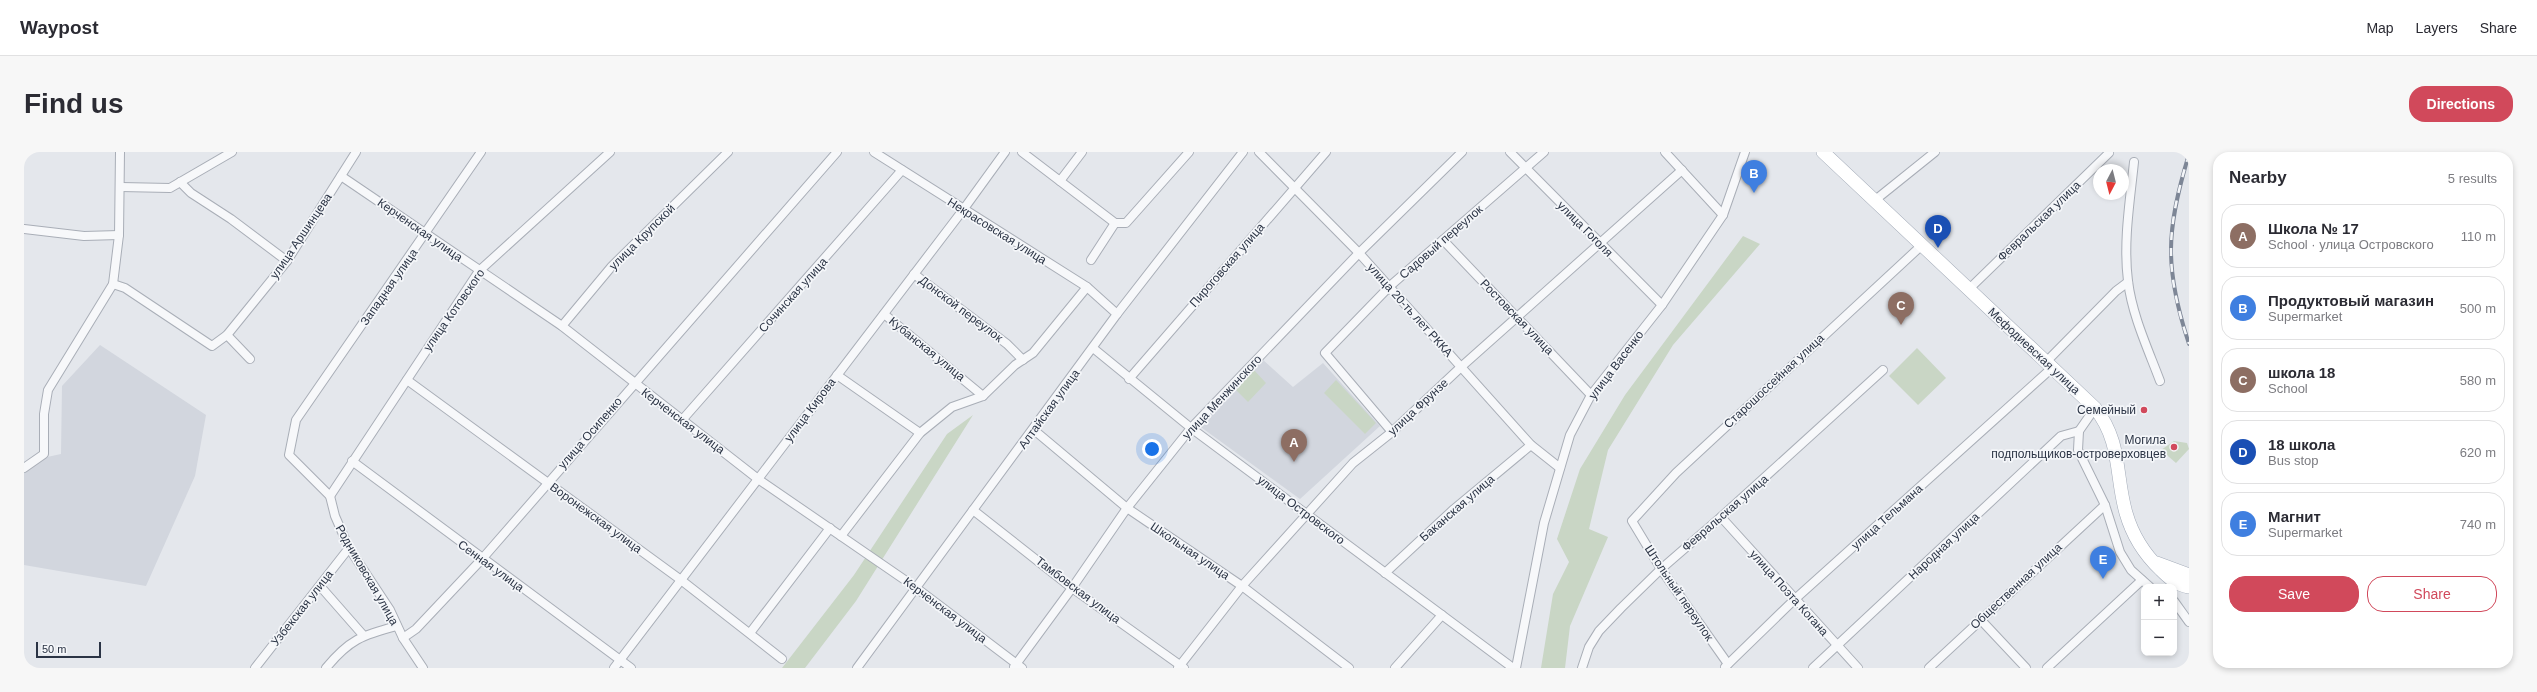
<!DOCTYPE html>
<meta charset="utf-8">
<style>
:root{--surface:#fff;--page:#f7f7f7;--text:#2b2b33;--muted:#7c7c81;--line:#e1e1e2;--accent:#d1495b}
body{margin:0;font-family:Helvetica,sans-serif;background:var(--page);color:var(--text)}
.controls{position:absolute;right:12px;bottom:12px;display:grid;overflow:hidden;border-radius:8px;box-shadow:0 2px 6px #0003}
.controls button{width:36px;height:36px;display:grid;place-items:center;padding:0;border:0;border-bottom:1px solid var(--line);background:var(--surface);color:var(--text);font:20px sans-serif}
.compass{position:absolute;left:2069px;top:12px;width:36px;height:36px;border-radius:50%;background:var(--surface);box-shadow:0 2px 6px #0003;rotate:187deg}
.scale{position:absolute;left:12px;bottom:10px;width:65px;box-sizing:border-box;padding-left:4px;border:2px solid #2b3445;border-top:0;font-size:11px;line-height:14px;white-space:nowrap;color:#2b3445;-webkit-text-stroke:3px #f4f6f9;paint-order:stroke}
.you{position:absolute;left:1128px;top:297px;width:14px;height:14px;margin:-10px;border:3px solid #fff;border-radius:50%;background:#1a73e8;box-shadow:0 0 0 6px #1a73e833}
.badge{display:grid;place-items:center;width:26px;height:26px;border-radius:50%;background:var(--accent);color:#fff;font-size:13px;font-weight:700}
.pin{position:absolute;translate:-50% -33px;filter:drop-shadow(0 1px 2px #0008)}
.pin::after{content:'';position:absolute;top:21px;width:14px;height:12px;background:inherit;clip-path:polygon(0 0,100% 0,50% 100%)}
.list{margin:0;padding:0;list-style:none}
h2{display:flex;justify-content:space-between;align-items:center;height:52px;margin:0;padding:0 16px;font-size:17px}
h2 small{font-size:13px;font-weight:400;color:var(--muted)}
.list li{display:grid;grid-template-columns:26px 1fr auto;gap:12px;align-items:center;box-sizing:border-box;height:64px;margin:0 8px 8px;padding:0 8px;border:1px solid var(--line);border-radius:16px}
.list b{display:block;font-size:15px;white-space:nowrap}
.list p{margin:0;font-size:13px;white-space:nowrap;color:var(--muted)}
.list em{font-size:13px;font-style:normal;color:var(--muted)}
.actions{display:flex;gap:8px;padding:12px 16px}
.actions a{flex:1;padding:9px 0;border:1px solid var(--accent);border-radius:16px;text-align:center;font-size:14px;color:var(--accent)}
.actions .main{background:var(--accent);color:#fff}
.map{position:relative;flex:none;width:2165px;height:516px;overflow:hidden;border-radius:16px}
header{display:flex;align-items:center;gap:24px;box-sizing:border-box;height:56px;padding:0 20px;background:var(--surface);border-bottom:1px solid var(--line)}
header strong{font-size:19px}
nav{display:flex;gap:22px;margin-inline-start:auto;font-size:14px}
.intro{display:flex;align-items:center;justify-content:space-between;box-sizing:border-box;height:96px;padding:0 24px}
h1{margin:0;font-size:28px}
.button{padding:10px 18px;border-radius:16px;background:var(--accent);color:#fff;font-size:14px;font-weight:700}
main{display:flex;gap:24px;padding:0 24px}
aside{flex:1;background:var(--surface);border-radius:16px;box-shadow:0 2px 6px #0003}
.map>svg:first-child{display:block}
.built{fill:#d2d6de}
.green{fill:#c9d6c5}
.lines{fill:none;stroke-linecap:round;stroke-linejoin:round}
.minor-casing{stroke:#a9aeb7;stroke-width:10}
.primary-casing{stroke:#a3abb8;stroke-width:14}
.minor{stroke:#f7f8fa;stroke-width:8}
.primary{stroke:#fff;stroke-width:13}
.rail-casing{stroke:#7d8696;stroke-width:4}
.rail{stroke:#f4f6f9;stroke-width:2.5;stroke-dasharray:8;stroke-linecap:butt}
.poi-dot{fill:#d1495b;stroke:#f4f6f9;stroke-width:1.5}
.labels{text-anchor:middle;stroke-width:3.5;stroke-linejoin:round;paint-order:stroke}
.street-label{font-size:12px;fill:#2b3445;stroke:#f4f6f9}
.poi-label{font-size:12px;fill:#2b3445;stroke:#f4f6f9;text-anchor:end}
</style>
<header>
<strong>Waypost</strong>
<nav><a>Map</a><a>Layers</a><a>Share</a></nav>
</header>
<div class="intro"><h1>Find us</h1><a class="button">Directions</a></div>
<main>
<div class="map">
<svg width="2165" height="516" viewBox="0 0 2165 516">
<rect width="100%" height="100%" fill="#e4e7ec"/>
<!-- built -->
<g class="built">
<path d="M76,193L182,263L171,324L122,434L0,413V310L37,302L38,234Z"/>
<path d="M1238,207L1269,235L1299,211L1356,274L1276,347L1174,273Z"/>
</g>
<!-- green -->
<g class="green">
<path d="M1719,84L1736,92L1649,193L1584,298L1565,377L1584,385L1546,474L1541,516H1517L1529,442L1545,410L1533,387L1556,317L1601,243Z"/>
<path d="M1893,196L1922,226L1894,253L1865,224Z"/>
<path d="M1230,218L1242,231L1224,250L1212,238Z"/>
<path d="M1312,228L1352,271L1341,282L1300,241Z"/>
<path d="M949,263L832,449L781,516H758L830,423L923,282Z"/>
<path d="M2150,289L2163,291L2165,297L2152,311L2137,298Z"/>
</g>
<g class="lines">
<defs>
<g id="minor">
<path d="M850,0L1063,135L1093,162"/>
<path d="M998,0L1091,71"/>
<path d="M1235,0L1335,101L1507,293L1536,316"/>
<path d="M1486,0L1638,153"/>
<path d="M1641,0L1699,63"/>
<path d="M2110,10C2106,49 2099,90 2104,129C2108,163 2124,197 2136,229"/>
<path d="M317,24L538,174L734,327L891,435L998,516"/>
<path d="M1036,29L1058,0"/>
<path d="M156,30L167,41L207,67L263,109"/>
<path d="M97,35L146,36L208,0"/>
<path d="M1850,49L1911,0"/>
<path d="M0,77L60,84L95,83"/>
<path d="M1419,88L1567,243"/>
<path d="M1067,108L1091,71H1102L1165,0"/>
<path d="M890,122L983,192L999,208"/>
<path d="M89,132L101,136L188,194L203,183L263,109L332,0"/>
<path d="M1944,138L2085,1"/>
<path d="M860,162L959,244"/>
<path d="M538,174L588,114L704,0"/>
<path d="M203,183L226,207"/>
<path d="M1069,196L1167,276L1489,516"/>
<path d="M2022,210L2092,139L2104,130"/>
<path d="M813,223L896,281"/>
<path d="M1105,227L1302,0"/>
<path d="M383,228L657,428L758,507"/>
<path d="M2071,256L2055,279L2054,298L2081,353L2096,400L2107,418L2126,435"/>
<path d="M659,267L878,18"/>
<path d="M1010,278L1103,356L1218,434L1325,516"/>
<path d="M1368,280L1301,201L1366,134L1520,0"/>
<path d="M328,309L607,516"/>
<path d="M0,316L20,302V262L24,238L89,132L95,83L96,0"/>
<path d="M306,344L455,119L586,0"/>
<path d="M949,358L1048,436L1160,516"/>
<path d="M1697,365L1834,516"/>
<path d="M817,384L896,281L928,255L959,244L991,213L1009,201L1063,135"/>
<path d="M1361,421L1430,357L1507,293"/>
<path d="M296,434L339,483"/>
<path d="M2150,449L2165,470"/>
<path d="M1956,467L2002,516"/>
<path d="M726,481L806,376"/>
<path d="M379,486L392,477L458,407L813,0"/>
<path d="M1704,512L1637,417L1608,369L1652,321L1897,94"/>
<path d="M990,515L1048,436L1103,356L1167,276L1335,101L1438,0"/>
<path d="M1701,515L1770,448L2028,216"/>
<path d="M231,516L325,396"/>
<path d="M302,516C325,488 338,483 373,474"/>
<path d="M399,516L379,486L366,458L325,396L311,364L306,344L265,303L272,268L457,0"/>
<path d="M590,516L939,58L981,0"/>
<path d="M833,516L1093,162L1219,0"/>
<path d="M1154,516L1218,434L1329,311L1368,280L1437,215L1658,18"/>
<path d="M1371,516L1418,463"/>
<path d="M1492,516L1520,371L1546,283L1567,243L1638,153L1699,63L1721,0"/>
<path d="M1558,516L1565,495L1575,479L1597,456L1637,417L1697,365L1859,218"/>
<path d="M1789,516L2037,284L2055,279"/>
<path d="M1905,516L2081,353"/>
<path d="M2023,516L2118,428"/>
</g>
<g id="primary">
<path d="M1799,0L2071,256C2098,290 2091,323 2102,361C2108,382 2120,402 2137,418C2145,426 2153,433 2165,435"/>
<path d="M2133,411L2165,423"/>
</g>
</defs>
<!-- minor casing -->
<use href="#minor" class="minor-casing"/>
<!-- primary casing -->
<use href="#primary" class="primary-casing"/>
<!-- minor -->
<use href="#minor" class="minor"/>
<!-- primary -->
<use href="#primary" class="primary"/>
<defs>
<path id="rail" d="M2165,2C2142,78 2140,116 2165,192"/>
</defs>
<!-- rail casing -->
<use href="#rail" class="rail-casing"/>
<!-- rail -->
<use href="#rail" class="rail"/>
</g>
<!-- markers -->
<g class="poi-dot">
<circle cx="2120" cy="258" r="4"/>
<circle cx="2150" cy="295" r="4"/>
</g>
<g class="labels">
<!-- street labels -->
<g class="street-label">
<text transform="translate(2015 69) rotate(-44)" y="4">Февральская улица</text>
<text transform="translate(1561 77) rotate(45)" y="4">улица Гоголя</text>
<text transform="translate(396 78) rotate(35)" y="4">Керченская улица</text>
<text transform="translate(973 79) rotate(32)" y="4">Некрасовская улица</text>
<text transform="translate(277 84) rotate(-56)" y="4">улица Аршинцева</text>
<text transform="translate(618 85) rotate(-45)" y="4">улица Крупской</text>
<text transform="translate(1417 90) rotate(-41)" y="4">Садовый переулок</text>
<text transform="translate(1203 113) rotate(-49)" y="4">Пироговская улица</text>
<text transform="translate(365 135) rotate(-55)" y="4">Западная улица</text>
<text transform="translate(769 143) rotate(-48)" y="4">Сочинская улица</text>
<text transform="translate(937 157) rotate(37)" y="4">Донской переулок</text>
<text transform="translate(430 158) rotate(-55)" y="4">улица Котовского</text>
<text transform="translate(1386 158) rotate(48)" y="4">улица 20-ть лет РККА</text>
<text transform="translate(1493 165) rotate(46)" y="4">Ростовская улица</text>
<text transform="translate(903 197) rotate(39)" y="4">Кубанская улица</text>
<text transform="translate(2010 199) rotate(43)" y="4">Мефодиевская улица</text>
<text transform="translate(1592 213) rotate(-53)" y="4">улица Васенко</text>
<text transform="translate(1750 229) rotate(-43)" y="4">Старошоссейная улица</text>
<text transform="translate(1198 245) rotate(-47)" y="4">улица Менжинского</text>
<text transform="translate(1394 255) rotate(-43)" y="4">улица Фрунзе</text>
<text transform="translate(1025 257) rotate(-54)" y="4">Алтайская улица</text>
<text transform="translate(786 258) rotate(-53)" y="4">улица Кирова</text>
<text transform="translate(659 269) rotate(37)" y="4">Керченская улица</text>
<text transform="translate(566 281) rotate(-49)" y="4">улица Осипенко</text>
<text transform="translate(1433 356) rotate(-41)" y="4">Баканская улица</text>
<text transform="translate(1277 358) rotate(37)" y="4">улица Островского</text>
<text transform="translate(1701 361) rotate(-41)" y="4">Февральская улица</text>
<text transform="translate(1863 365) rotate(-42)" y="4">улица Тельмана</text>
<text transform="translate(572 366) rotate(36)" y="4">Воронежская улица</text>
<text transform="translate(1920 394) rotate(-43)" y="4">Народная улица</text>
<text transform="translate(1166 399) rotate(34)" y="4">Школьная улица</text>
<text transform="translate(467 414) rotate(36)" y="4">Сенная улица</text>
<text transform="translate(343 423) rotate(60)" y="4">Родниковская улица</text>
<text transform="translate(1992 434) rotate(-43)" y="4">Общественная улица</text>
<text transform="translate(1054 438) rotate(37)" y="4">Тамбовская улица</text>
<text transform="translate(1655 441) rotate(56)" y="4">Штольный переулок</text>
<text transform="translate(1765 441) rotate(48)" y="4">улица Поэта Когана</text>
<text transform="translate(278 456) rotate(-52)" y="4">Узбекская улица</text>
<text transform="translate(921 458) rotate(37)" y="4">Керченская улица</text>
</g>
<!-- poi labels -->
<g class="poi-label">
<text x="2112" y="262">Семейный</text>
<text x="2142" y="292">Могила<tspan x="2142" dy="14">подпольщиков-островерховцев</tspan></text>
</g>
</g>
</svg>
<div class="controls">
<button>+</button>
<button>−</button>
</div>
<svg class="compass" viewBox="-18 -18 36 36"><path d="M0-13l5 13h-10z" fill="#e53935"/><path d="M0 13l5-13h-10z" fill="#7c7c81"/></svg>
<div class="scale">50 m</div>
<div class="you"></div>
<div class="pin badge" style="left:1270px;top:310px;background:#8d6e63">A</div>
<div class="pin badge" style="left:1730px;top:41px;background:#3f7fe0">B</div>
<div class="pin badge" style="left:1877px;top:173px;background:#8d6e63">C</div>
<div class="pin badge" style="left:1914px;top:96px;background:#1a4fb4">D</div>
<div class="pin badge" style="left:2079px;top:427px;background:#3f7fe0">E</div>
</div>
<aside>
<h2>Nearby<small>5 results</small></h2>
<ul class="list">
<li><span class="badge" style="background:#8d6e63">A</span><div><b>Школа № 17</b><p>School · улица Островского</p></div><em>110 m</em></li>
<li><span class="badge" style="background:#3f7fe0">B</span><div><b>Продуктовый магазин</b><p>Supermarket</p></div><em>500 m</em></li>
<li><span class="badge" style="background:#8d6e63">C</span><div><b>школа 18</b><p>School</p></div><em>580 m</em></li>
<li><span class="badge" style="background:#1a4fb4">D</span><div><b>18 школа</b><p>Bus stop</p></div><em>620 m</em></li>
<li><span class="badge" style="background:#3f7fe0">E</span><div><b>Магнит</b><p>Supermarket</p></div><em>740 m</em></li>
</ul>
<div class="actions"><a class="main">Save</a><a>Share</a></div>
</aside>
</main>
